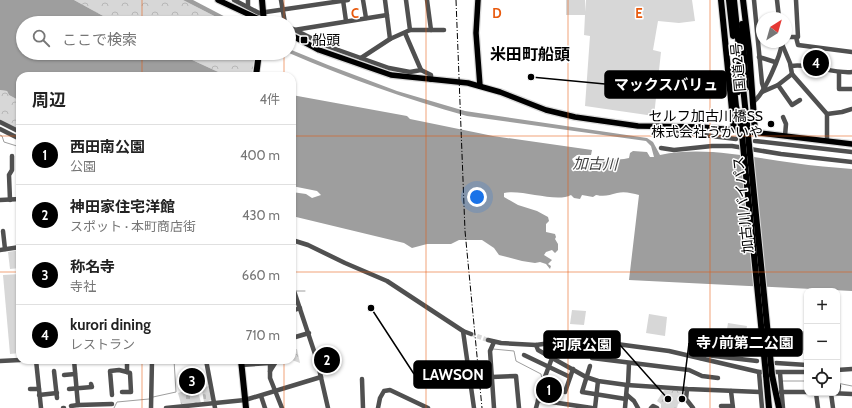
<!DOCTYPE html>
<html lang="ja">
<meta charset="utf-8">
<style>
:root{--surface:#fff;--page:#f6f6f6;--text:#222;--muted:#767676;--line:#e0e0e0;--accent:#000}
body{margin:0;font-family:Cabin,"Noto Sans JP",sans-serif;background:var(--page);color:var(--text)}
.controls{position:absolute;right:12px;bottom:12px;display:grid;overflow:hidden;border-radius:8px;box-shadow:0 1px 3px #0004}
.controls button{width:36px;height:36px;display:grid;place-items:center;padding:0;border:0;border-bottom:1px solid var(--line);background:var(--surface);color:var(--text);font:20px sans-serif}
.compass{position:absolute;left:756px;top:12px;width:36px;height:36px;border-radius:50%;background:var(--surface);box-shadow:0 1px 3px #0004;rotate:37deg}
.you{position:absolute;left:477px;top:197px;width:14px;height:14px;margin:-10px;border:3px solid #fff;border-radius:50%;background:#1a73e8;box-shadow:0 0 0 6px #1a73e833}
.badge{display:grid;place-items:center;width:26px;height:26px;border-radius:50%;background:var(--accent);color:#fff;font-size:13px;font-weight:700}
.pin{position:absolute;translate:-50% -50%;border:2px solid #fff;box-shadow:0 1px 4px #0006}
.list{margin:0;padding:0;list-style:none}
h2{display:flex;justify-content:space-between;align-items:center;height:52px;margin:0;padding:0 16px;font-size:17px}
h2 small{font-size:13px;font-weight:400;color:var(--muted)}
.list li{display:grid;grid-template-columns:26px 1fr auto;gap:12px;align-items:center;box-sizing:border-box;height:60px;padding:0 16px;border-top:1px solid var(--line)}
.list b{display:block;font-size:15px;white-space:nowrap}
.list p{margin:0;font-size:13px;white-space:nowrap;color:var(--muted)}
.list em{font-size:13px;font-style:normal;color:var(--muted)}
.icon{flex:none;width:22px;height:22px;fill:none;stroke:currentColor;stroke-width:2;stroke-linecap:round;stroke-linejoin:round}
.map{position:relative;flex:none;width:852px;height:408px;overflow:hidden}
.search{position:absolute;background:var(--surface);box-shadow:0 1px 3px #0004;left:16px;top:16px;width:280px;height:44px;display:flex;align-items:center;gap:10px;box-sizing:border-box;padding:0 14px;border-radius:22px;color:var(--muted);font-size:15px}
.panel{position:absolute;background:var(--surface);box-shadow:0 1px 3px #0004;left:16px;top:72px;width:280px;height:292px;border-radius:12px}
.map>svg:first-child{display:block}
.grass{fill:#d7d7d7}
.forest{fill:url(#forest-crowns)}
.cemetery{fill:url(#cemetery-stones)}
.water{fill:#9e9e9e}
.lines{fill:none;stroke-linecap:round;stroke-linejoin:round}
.stream{stroke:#9e9e9e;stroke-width:1}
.minor-tunnel{stroke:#d9d9d9;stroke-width:4.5;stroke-dasharray:4.5 2;stroke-linecap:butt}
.major-casing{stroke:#dbdbdb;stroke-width:8}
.highway-casing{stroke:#dbdbdb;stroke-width:8}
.minor{stroke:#505050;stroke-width:4.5}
.major{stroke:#000;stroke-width:5.5}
.highway{stroke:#000;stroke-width:6}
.rail{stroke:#000;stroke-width:1;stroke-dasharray:6 2 1 2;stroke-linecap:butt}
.highway-bridge-casing{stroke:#dbdbdb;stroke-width:8;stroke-linecap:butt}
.highway-bridge{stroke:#000;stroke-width:6}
.grid{fill:none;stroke:#e8590c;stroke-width:1;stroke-opacity:0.55}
.poi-dot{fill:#000;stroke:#fff;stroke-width:1.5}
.labels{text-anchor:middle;stroke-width:3;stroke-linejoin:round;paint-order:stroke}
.poi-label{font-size:14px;fill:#000;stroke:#fff;text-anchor:start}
.street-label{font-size:14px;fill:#000;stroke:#fff}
.water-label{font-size:15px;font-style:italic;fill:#3f3f3f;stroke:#fff}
.quarter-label{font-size:16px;font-weight:bold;fill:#000;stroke:#fff}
.grid-label{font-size:13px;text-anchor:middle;font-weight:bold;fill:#e8590c;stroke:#fff;stroke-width:3;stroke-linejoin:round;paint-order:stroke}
.leader{fill:none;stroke:#000;stroke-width:1.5}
.callout-dot{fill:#000;stroke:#fff;stroke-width:1.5}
.callout{fill:#000;stroke:#000;stroke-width:1.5}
.callout-label{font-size:15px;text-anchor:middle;font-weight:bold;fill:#fff}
</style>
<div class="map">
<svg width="852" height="408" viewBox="0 0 852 408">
<defs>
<pattern id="forest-crowns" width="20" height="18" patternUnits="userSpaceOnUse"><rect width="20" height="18" fill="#d7d7d7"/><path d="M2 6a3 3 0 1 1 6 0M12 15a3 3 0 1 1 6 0" fill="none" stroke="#b7b7b7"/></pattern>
<pattern id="cemetery-stones" width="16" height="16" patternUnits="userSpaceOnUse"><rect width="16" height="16" fill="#d7d7d7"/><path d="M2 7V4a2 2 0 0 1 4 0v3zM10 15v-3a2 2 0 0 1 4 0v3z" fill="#b7b7b7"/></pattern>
</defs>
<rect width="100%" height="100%" fill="#fff"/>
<!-- grass -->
<g class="grass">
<path d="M566,0H585V12L586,0H692L695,21L679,23L658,21L653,50L661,52L654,116L585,106L590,36L584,35L585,15H566Z"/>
<path d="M20,250V268L10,269L8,252Z"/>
<path d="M20,274V353L10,354L3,275Z"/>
<path d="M572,310L586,311L584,325L570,324Z"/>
<path d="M649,314L667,317L665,336L646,333Z"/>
<path d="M728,323L747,326L744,345L725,342Z"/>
<path d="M797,330L807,332V351L795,349Z"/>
</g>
<!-- forest -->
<g class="forest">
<path d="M74,0H183L228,23H116Z"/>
<path d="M177,53H255L252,76H227Z"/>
<path d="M0,90L7,91L9,95L20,101V131L0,121Z"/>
<path d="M292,349H297L300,363L292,360Z"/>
<path d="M543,384L564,394L543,391Z"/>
<path d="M664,390H682L685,400L678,404L677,408H661V404L657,401Z"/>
</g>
<!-- cemetery -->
<g class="cemetery">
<path d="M209,386L212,400L204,402L202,390V388Z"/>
<path d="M188,390L198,391L201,403L181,404L178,393Z"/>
</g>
<!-- water -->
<g class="water">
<path d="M0,0H74L116,23H23V53H177L227,76H20V101L9,95L7,91L0,90Z"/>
<path d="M183,0H193L237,23H228Z"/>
<path d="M289,49L328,65L397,91L465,111L647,138L653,142L660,155C704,146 749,157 794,163C813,166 833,167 852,169V291L629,280L639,195C632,193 624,191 617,193C609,195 605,197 596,195L593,197L582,195L580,199L574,198L571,195C556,203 522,189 504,193V197L518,205L537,211L548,217L549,221L546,224V232L555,234L556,237L555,239L558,244V250L555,253L552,250L546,252L544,255L552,260L548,264L551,266L550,269L546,264L540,262L535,263L522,261L499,255L494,248L482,240H459L451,244H427L412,248L404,243L292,216V192L306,194L312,198L321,195L317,191L292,186V95L407,116L410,119L493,136L592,150L591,155H577L572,159L574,163L624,159L629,158L630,153L633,151L647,152L650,157H654L651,146L646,141L467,116C406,99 347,78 289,53Z"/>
</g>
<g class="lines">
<!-- stream -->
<g class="stream">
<path d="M0,135L2,136L4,142L20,147"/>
<path d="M297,291H305"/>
<path d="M493,349L514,351L516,361L541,374L542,379"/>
<path d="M783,381H807"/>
<path d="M837,383L852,386"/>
<path d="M153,397L176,392L174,360"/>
<path d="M114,408L117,402L149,399"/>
</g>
<!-- minor-tunnel -->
<path class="minor-tunnel" d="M471,334L488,340"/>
<defs>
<g id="major">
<path d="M218,0L267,23"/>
<path d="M478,0L476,33L480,86"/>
<path d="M289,34L319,50L391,75L468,83L500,92L546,110L575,117L638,126L701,127L734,130L852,144"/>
</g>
<g id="highway">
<path d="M262,0L264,23"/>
<path d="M721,0L734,130"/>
<path d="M729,0L733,36"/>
<path d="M734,0L747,125"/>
<path d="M743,0L749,49L755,132"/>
<path d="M742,24L746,88"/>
<path d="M736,65L738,92"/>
<path d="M256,76L259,53"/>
<path d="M734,88L736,106L741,125"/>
<path d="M241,360L246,408"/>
<path d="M766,375L769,408"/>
<path d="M772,375L779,408"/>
</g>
</defs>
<!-- major casing -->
<use href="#major" class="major-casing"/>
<!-- highway casing -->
<use href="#highway" class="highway-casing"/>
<!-- minor -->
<g class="minor">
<path d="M234,0L259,13L348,0"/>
<path d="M281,0L285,23"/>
<path d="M343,0L346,21"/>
<path d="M363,0L366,18"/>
<path d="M385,0L390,39"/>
<path d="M427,0L431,30"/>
<path d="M754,0L762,83L764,89"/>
<path d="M777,0L779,18"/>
<path d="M796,0L798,37"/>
<path d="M248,7V0"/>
<path d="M264,21L280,23"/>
<path d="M289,27L327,46L389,68L410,72L421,70L405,33"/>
<path d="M294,30L387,15"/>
<path d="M410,30H444"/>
<path d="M786,37H796L798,45L852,52"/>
<path d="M782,44L790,63L792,74L827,114V141"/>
<path d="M759,57L775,62"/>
<path d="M361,58L390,39L410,30L406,0"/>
<path d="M791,66C812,63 832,74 852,72"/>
<path d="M421,70L431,75V80"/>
<path d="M839,73V89H852"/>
<path d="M778,85L792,105L800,100"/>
<path d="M762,92L778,85L792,74"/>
<path d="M753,102C764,95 781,55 782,42"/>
<path d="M827,114L842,112L852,109"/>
<path d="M783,117L786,124L785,136"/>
<path d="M0,122L20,132"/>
<path d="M666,127L671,131L736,139"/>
<path d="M0,129L20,139"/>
<path d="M755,141L852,152"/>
<path d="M661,148L674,150L712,146H732L781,154L852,162"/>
<path d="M0,200L20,199"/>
<path d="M10,200L9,175L12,170V156"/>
<path d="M3,231L5,249"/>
<path d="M292,240L308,245L345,263L387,281L463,331L471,334"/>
<path d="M0,250L20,247"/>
<path d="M292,285L317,360L328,408"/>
<path d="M292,311L300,308"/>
<path d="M463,331L474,408"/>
<path d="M292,338L309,333"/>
<path d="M488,340L501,343L536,345L579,339L669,351L759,372H807"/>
<path d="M494,342L490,351L494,408"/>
<path d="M536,345L538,350L586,377L598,381L627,385L687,389L760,392"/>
<path d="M545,354L550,349L588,348"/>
<path d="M524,355L570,377"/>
<path d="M592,358L689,370L702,376L718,378"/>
<path d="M701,358L706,355L757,361"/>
<path d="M36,360L41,408"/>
<path d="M74,360L78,405L112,404"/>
<path d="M206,360L215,408"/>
<path d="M270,360V378L282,408"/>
<path d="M0,361L20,360"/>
<path d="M776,363L807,365"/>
<path d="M241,365L270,363"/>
<path d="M590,366L582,392L626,399"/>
<path d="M837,370L852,369"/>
<path d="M54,371L57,398"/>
<path d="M270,371L277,360"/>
<path d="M759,372L762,408"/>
<path d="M780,373L783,408"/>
<path d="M64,375L75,374"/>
<path d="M492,377L516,376L519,408"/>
<path d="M362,379L363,408"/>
<path d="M543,382L565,392L573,369"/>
<path d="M628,385L629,363"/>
<path d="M30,389H39"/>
<path d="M69,389L92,387L91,384"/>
<path d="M687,389L686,399L693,408"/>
<path d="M731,391L733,408"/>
<path d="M122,392H131L130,373L127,372V360"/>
<path d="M781,392H807"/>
<path d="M816,393L818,408"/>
<path d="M829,393L852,394"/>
<path d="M831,393L833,408"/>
<path d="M838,393L839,386"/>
<path d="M39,395L57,393"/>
<path d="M112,395L110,371L119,370L127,372"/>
<path d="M627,395L634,401L638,408"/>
<path d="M261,396L265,408"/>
<path d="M538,400L592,408"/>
<path d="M71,406L78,405"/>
<path d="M721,406H732"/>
<path d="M63,408H64"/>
<path d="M151,408L152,360"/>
<path d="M166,408L245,400L321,377"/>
<path d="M378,408L380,398L384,391L390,390L428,408"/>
<path d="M536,408L543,382L552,358"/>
<path d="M595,408L598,381"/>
<path d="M625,408L627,385"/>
<path d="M651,408L653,406L657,408"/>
</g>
<!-- major -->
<use href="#major" class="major"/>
<!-- highway -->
<use href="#highway" class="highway"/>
<!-- rail -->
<path class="rail" d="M456,0L465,231L482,408"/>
<defs>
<g id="highway-bridge">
<path d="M741,125L766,375"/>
<path d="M747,125L772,375"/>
</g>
</defs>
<!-- highway-bridge casing -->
<use href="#highway-bridge" class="highway-bridge-casing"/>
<!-- highway-bridge -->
<use href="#highway-bridge" class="highway-bridge"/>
</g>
<!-- grid -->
<path class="grid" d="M142,0V23M284,0V23M426,0V408M568,0V408M710,0V408M142,53V76M284,53V76M0,136H20M292,136H852M0,272H20M292,272H852M142,360V408M284,360V408"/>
<!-- markers -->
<g class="poi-dot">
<rect x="300" y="36" width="8" height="8" rx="2"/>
<circle cx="771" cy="124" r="4"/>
</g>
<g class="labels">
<!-- poi labels -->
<g class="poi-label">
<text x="312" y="45">船頭</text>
<text x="763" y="121" text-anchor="end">セルフ加古川橋SS<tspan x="763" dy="16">株式会社うかいや</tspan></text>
</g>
<!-- street labels -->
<g class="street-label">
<text transform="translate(738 67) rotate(-95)" y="5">国道2号</text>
<text transform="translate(743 205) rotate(-96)" y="5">加古川バイパス</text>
</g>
<!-- water labels -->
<g class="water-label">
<text transform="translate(595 164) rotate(1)" y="5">加古川</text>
</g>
<!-- quarter labels -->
<g class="quarter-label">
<text x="530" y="60">米田町船頭</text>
</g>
</g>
<g class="grid-label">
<text x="355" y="18">C</text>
<text x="497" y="18">D</text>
<text x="639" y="18">E</text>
</g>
<!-- callouts -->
<path class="leader" d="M531 77L605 84M682 399L689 343M668 399L620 345M371 308L414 374"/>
<g class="callout-dot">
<circle cx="531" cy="77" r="4"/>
<circle cx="682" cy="399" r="4"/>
<circle cx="668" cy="399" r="4"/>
<circle cx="371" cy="308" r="4"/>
</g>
<g class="callout">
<rect x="605" y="71" width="121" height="27" rx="4"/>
<rect x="689" y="329" width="113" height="27" rx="4"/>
<rect x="544" y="331" width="76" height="27" rx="4"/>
<rect x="414" y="361" width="77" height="27" rx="4"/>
</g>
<g class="callout-label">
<text x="666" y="90">マックスバリュ</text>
<text x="745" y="348">寺ﾉ前第二公園</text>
<text x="582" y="350">河原公園</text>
<text x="453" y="380">LAWSON</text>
</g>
</svg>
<div class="controls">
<button>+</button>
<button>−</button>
<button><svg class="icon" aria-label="locate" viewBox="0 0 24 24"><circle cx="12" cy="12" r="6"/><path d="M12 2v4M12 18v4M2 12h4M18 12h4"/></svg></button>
</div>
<svg class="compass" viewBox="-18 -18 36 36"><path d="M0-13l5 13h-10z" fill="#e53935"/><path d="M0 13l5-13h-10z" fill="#767676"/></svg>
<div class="you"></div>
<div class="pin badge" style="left:549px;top:390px">1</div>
<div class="pin badge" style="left:327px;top:360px">2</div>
<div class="pin badge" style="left:192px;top:381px">3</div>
<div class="pin badge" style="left:816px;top:63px">4</div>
<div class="search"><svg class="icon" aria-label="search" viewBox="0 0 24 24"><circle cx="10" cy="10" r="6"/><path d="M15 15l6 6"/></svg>ここで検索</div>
<section class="panel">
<h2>周辺<small>4件</small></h2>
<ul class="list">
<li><span class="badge">1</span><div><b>西田南公園</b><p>公園</p></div><em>400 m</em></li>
<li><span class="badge">2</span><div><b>神田家住宅洋館</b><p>スポット · 本町商店街</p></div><em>430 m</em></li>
<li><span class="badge">3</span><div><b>称名寺</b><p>寺社</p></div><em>660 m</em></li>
<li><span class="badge">4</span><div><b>kurori dining</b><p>レストラン</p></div><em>710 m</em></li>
</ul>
</section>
</div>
